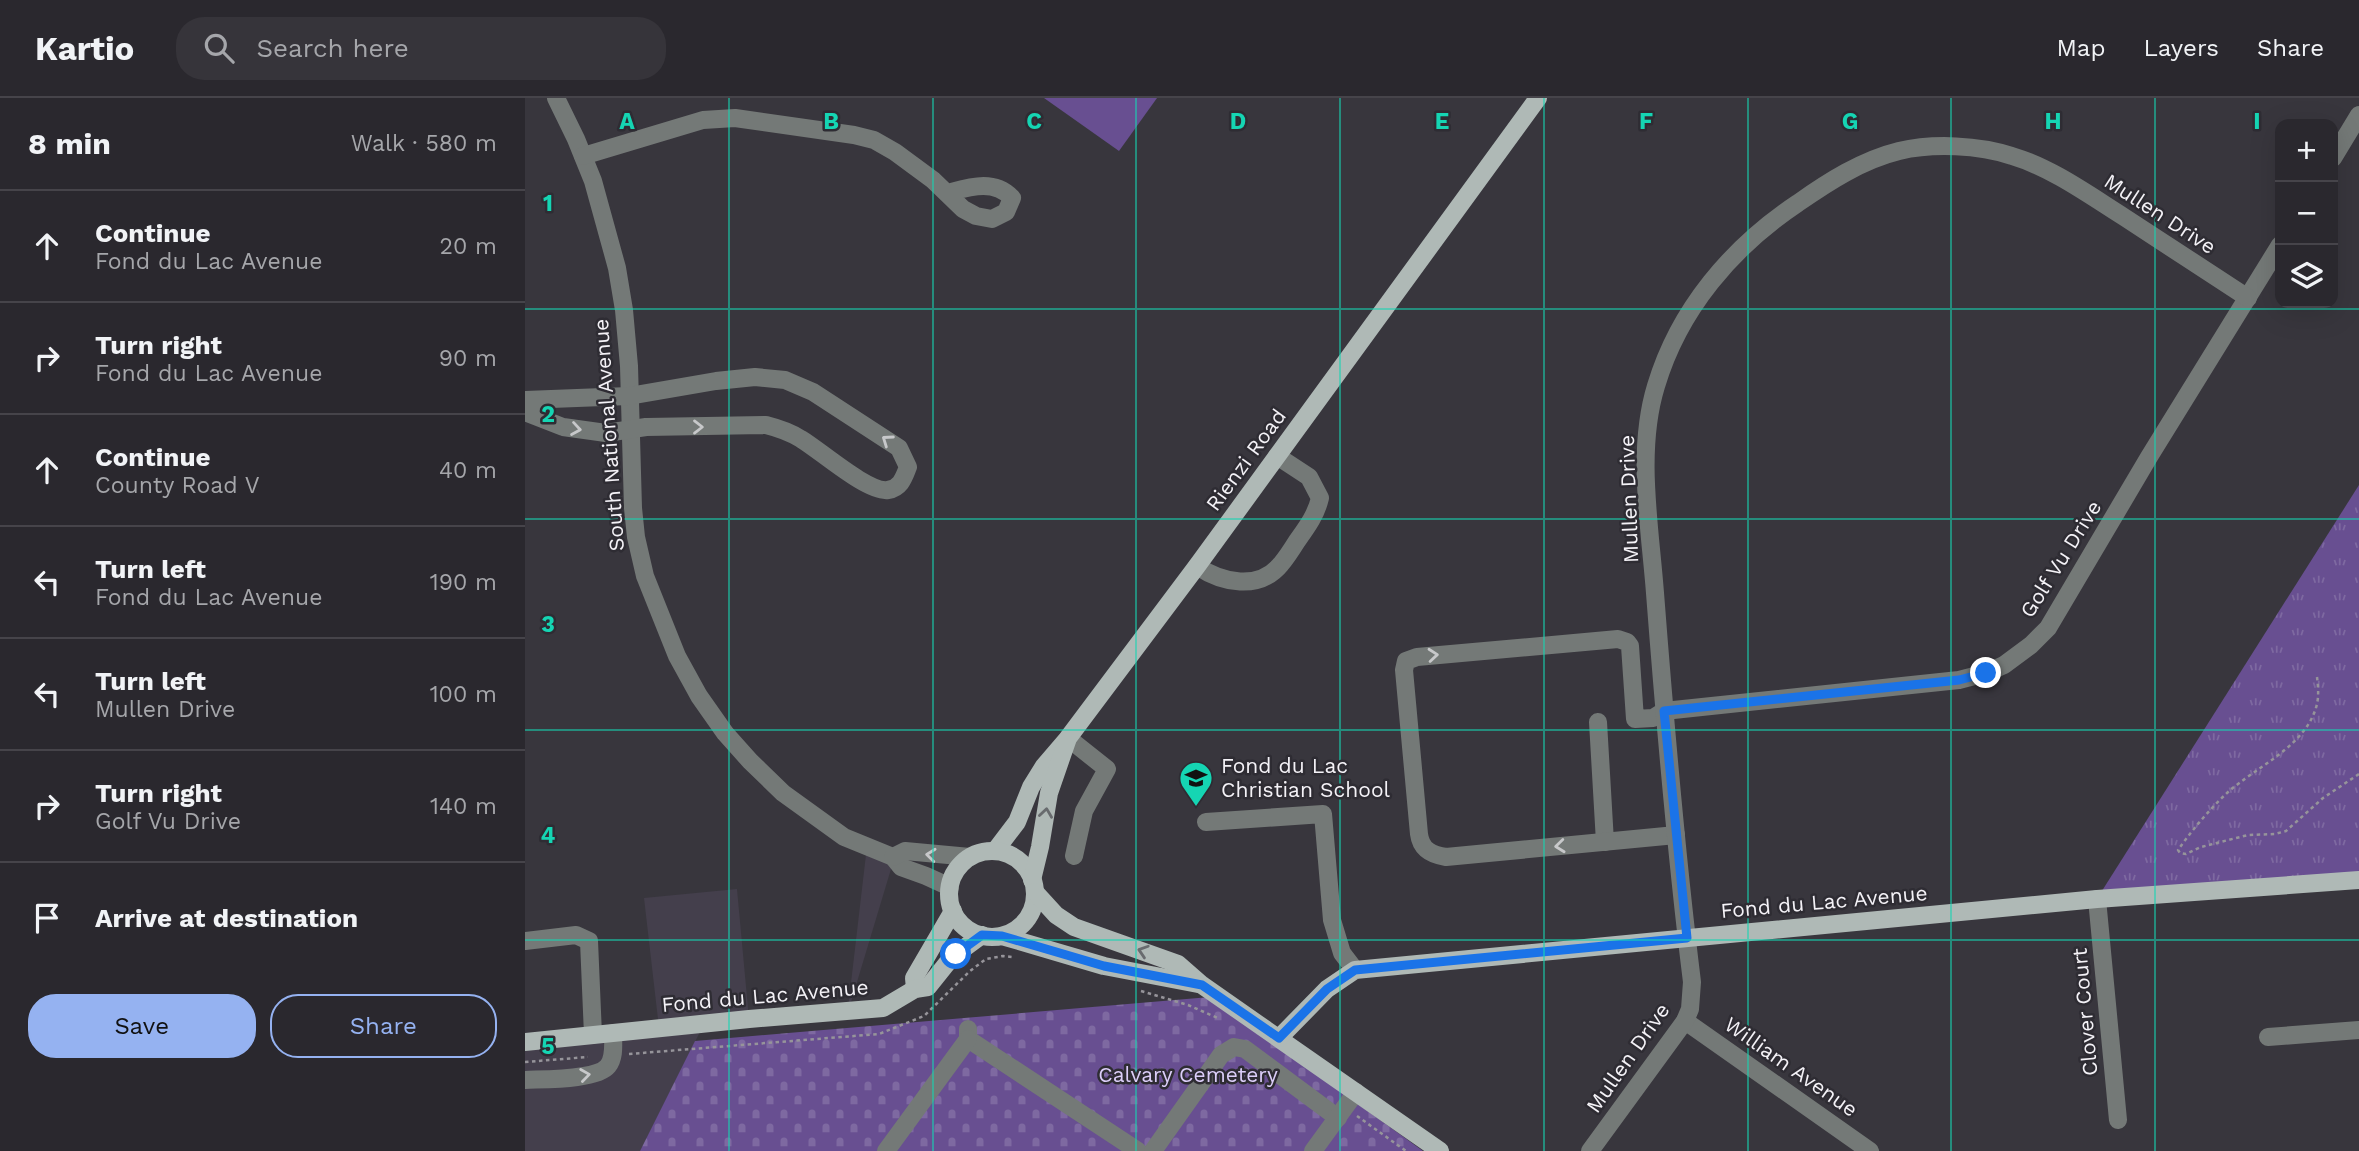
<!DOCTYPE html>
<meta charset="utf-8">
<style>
:root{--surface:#2a282e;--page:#36343a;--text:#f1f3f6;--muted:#a5a6aa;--line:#46444a;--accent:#95b2f1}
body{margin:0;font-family:"Work Sans",sans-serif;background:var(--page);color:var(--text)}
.controls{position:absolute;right:21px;top:21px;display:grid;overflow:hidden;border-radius:14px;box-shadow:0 7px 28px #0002}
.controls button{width:63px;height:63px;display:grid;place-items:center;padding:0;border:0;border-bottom:2px solid var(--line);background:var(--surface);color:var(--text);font:35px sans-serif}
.stop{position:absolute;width:21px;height:21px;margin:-16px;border:5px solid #1a73e8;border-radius:50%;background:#fff}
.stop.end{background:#1a73e8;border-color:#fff;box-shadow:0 2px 7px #0008}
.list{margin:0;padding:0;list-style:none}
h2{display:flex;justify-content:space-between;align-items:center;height:91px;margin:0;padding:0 28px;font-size:30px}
h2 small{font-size:23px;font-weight:400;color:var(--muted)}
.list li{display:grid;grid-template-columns:46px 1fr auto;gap:21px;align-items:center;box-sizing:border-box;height:112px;padding:0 28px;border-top:2px solid var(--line)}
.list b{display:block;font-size:26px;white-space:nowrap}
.list p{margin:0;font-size:23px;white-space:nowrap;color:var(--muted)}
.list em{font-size:23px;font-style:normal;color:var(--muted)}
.actions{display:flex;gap:14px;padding:21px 28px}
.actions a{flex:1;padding:16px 0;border:2px solid var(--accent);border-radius:28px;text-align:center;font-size:24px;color:var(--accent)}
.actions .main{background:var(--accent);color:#111}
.icon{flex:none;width:38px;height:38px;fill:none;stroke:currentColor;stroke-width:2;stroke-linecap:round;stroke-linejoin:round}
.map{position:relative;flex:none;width:1834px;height:1053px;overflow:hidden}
header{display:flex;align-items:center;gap:42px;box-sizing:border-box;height:98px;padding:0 35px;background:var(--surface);border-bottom:2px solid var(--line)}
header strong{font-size:33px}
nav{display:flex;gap:38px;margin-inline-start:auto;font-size:24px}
.search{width:490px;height:63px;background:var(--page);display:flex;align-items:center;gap:18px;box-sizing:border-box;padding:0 24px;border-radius:28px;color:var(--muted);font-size:26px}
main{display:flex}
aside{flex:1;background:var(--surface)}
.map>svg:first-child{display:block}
.built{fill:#443f4c}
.grass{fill:url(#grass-tufts)}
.cemetery{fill:url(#cemetery-stones)}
.green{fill:#684f91}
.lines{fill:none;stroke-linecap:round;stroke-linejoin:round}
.path{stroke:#96949a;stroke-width:2.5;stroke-dasharray:3.5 3.5;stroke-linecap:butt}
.minor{stroke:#747977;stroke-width:18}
.major{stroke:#afb9b6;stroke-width:18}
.oneway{stroke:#c7c8ca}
.oneway2{stroke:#686b6e}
.route{stroke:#1a73e8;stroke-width:9}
.grid{fill:none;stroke:#15d5b3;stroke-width:2;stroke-opacity:0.55}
.labels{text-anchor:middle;stroke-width:5;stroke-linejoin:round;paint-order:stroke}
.street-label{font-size:21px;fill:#f4f2f7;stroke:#2e2c33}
.poi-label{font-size:21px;fill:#f4f2f7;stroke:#2e2c33;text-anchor:start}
.park-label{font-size:21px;fill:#dccef9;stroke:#2e2c33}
.grid-label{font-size:23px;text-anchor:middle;font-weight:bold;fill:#15d5b3;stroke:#2e2c33;stroke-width:5;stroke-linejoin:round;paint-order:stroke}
</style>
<header>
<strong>Kartio</strong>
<div class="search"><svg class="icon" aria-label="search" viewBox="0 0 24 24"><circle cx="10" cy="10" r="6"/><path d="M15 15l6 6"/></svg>Search here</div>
<nav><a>Map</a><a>Layers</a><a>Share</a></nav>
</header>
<main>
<aside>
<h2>8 min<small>Walk · 580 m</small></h2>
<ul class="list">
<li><svg class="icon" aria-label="ahead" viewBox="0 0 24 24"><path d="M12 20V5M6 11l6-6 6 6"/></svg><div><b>Continue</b><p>Fond du Lac Avenue</p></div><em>20 m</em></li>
<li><svg class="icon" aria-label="right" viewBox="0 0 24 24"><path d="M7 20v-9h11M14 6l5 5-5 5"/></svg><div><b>Turn right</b><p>Fond du Lac Avenue</p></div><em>90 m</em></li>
<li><svg class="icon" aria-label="ahead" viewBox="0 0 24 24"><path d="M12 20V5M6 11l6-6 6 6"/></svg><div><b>Continue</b><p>County Road V</p></div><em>40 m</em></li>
<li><svg class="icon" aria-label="left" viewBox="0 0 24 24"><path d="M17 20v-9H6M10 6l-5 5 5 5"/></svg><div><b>Turn left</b><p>Fond du Lac Avenue</p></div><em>190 m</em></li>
<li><svg class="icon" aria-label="left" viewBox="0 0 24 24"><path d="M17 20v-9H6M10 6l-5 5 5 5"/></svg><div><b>Turn left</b><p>Mullen Drive</p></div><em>100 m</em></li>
<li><svg class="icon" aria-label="right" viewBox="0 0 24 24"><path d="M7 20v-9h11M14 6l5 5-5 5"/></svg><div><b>Turn right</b><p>Golf Vu Drive</p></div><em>140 m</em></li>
<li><svg class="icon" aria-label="arrive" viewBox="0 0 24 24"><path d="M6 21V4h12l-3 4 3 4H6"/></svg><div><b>Arrive at destination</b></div></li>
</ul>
<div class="actions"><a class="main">Save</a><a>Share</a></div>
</aside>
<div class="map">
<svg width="1834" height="1053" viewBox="0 0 1834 1053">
<defs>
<pattern id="grass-tufts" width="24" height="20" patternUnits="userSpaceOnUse" patternTransform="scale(1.75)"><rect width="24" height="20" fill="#684f91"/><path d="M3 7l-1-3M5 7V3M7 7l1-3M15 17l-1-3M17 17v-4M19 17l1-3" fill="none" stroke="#7e69a1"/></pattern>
<pattern id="cemetery-stones" width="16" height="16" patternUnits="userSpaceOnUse" patternTransform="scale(1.75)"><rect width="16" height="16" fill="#684f91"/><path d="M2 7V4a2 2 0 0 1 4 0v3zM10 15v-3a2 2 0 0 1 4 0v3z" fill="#7e69a1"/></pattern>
</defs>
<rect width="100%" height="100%" fill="#38363d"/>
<!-- built -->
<g class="built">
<path d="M342,748L369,761L323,914L324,902Z"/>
<path d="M212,791L224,921L179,926L115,1053H0V944L134,930L119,800Z"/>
</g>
<!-- grass -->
<path class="grass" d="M1834,387V782L1575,796Z"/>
<!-- cemetery -->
<path class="cemetery" d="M685,899L898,1053H115L170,943Z"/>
<!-- green -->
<path class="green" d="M519,0H632L594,53Z"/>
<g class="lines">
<!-- path -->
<g class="path">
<path d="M1792,579C1793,587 1794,597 1792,606C1782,648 1732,668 1702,695C1684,712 1667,732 1653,752L1655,755L1661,756L1676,749L1723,737L1750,736L1761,733L1798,700L1834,676"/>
<path d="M616,893L663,907L695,921"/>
<path d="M104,956L354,936L399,918L445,873L461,861L478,858L487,859"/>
<path d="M0,964L63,959"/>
<path d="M832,1018L881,1053"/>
</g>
<!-- minor -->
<g class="minor">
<path d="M31,0L51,41L68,83L92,170L99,212L104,268L108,410L111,439L120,478L152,558L174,598L200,635L225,663L258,695L319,739L368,759L376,769L401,778L425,789"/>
<path d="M58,58L178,22L210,20L329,37L349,42L370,54L408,82L438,111L451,118L467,121L481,114L487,100C469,81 445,89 422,95"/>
<path d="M1808,60L1834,17"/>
<path d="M0,302L104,298L191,283L230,279L260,282L288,294L374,350L383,369C379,379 376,390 363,392C343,395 296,353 276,341C265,334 253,330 241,327L121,329L81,335L38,329L0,314"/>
<path d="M672,468C697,485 734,493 756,466C762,459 767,451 772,443C782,429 791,417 795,400L784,379L752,358"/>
<path d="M1073,624L1080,744"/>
<path d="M543,640L582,671L559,713L549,758"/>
<path d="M681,724L798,716L807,822L817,855L830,872"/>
<path d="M1151,737L921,759C907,757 896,752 894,736L879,572L881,563L892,559L1093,541L1102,544L1105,548L1110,621L1128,620L1139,613L1434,582L1461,575L1479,567L1506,547L1523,530L1624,359L1755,147"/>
<path d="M368,759L380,753L445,759"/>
<path d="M1572,801L1593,1022"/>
<path d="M0,843L51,837L64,843L68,937"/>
<path d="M1160,923L1345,1053"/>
<path d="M443,931V941L613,1053"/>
<path d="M1743,939L1834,932"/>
<path d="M0,982C18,981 72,982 83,968C90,959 88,946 88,935"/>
<path d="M361,1053L443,941"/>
<path d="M628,1053L696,957L709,949L720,951L813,1020"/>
<path d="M788,1053L831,994"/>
<path d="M1065,1053L1160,923L1165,911L1167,884C1151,755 1140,625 1130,495C1125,428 1111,353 1131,288C1154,211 1207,149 1273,105C1303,84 1337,62 1374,53C1408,45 1454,47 1487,58C1527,70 1564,97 1599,119C1640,146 1682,173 1723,200"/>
</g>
<!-- major -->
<g class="major">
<path d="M470,753L492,724L506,689L519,668L543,640L672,468L1013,0"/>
<circle cx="467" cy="796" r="43"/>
<path d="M507,782L515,749L524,695L542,643"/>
<path d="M510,794L531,817L549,829L653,866L677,887L915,1053"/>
<path d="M477,838L579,868L673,886"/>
<path d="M390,891L389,880L428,813"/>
<path d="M754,940L802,891L830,872L1572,801L1834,782"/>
<path d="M0,944L224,921L358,910L390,891L403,889L427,859L457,837"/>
</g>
</g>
<!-- one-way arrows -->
<defs><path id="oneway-chevron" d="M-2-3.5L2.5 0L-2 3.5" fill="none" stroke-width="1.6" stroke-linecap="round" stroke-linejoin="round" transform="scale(1.75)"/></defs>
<g class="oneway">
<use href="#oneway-chevron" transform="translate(173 329)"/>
<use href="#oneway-chevron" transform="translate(51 331) rotate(9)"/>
<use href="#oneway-chevron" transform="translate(362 342) rotate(-145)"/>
<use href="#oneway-chevron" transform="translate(908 557) rotate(-5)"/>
<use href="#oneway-chevron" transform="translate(1035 748) rotate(174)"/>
<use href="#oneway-chevron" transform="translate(406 757) rotate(-174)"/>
<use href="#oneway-chevron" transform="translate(60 977) rotate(-8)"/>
</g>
<g class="oneway2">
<use href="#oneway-chevron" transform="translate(521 715) rotate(-82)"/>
<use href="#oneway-chevron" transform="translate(618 853) rotate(-162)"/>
</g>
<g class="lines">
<!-- route -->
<path class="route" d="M431,856L457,837L477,838L579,868L677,887L754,940L802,891L830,872L1162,840L1139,613L1434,582L1461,575"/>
</g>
<!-- grid -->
<path class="grid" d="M204,0V1053M408,0V1053M611,0V1053M815,0V1053M1019,0V1053M1223,0V1053M1426,0V1053M1630,0V1053M0,211H1834M0,421H1834M0,632H1834M0,842H1834"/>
<!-- icons -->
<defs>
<symbol id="school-pin" viewBox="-11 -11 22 30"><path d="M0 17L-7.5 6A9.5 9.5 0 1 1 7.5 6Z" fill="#15d5b3" stroke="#2e2c33"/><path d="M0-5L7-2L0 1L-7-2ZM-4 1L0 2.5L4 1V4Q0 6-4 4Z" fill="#111"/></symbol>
</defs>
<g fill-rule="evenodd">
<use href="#school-pin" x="652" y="661" width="38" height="52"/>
</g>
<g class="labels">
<!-- street labels -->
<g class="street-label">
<text transform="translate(1635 116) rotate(33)" y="7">Mullen Drive</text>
<text transform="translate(84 337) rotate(-94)" y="7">South National Avenue</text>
<text transform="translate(721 362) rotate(-54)" y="7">Rienzi Road</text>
<text transform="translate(1104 401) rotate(-92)" y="7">Mullen Drive</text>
<text transform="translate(1536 461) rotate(-58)" y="7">Golf Vu Drive</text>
<text transform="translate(1299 804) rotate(-5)" y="7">Fond du Lac Avenue</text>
<text transform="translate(240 898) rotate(-5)" y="7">Fond du Lac Avenue</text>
<text transform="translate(1560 914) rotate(-95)" y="7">Clover Court</text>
<text transform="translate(1103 960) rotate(-55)" y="7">Mullen Drive</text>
<text transform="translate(1266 969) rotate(35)" y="7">William Avenue</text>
</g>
<!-- poi labels -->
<g class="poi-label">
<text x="696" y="675">Fond du Lac<tspan x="696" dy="24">Christian School</tspan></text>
</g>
<!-- park labels -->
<g class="park-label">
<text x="663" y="984">Calvary Cemetery</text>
</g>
</g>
<g class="grid-label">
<text x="102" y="31">A</text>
<text x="306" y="31">B</text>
<text x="509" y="31">C</text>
<text x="713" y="31">D</text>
<text x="917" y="31">E</text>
<text x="1121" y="31">F</text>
<text x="1325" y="31">G</text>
<text x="1528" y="31">H</text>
<text x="1732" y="31">I</text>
<text x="23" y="113">1</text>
<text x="23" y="324">2</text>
<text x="23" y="534">3</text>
<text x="23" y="745">4</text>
<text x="23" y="956">5</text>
</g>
</svg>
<div class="controls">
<button>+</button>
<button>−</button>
<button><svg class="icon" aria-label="layers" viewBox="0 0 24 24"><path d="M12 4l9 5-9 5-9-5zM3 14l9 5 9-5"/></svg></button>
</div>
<div class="stop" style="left:431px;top:856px"></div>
<div class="stop end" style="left:1461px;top:575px"></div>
</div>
</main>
